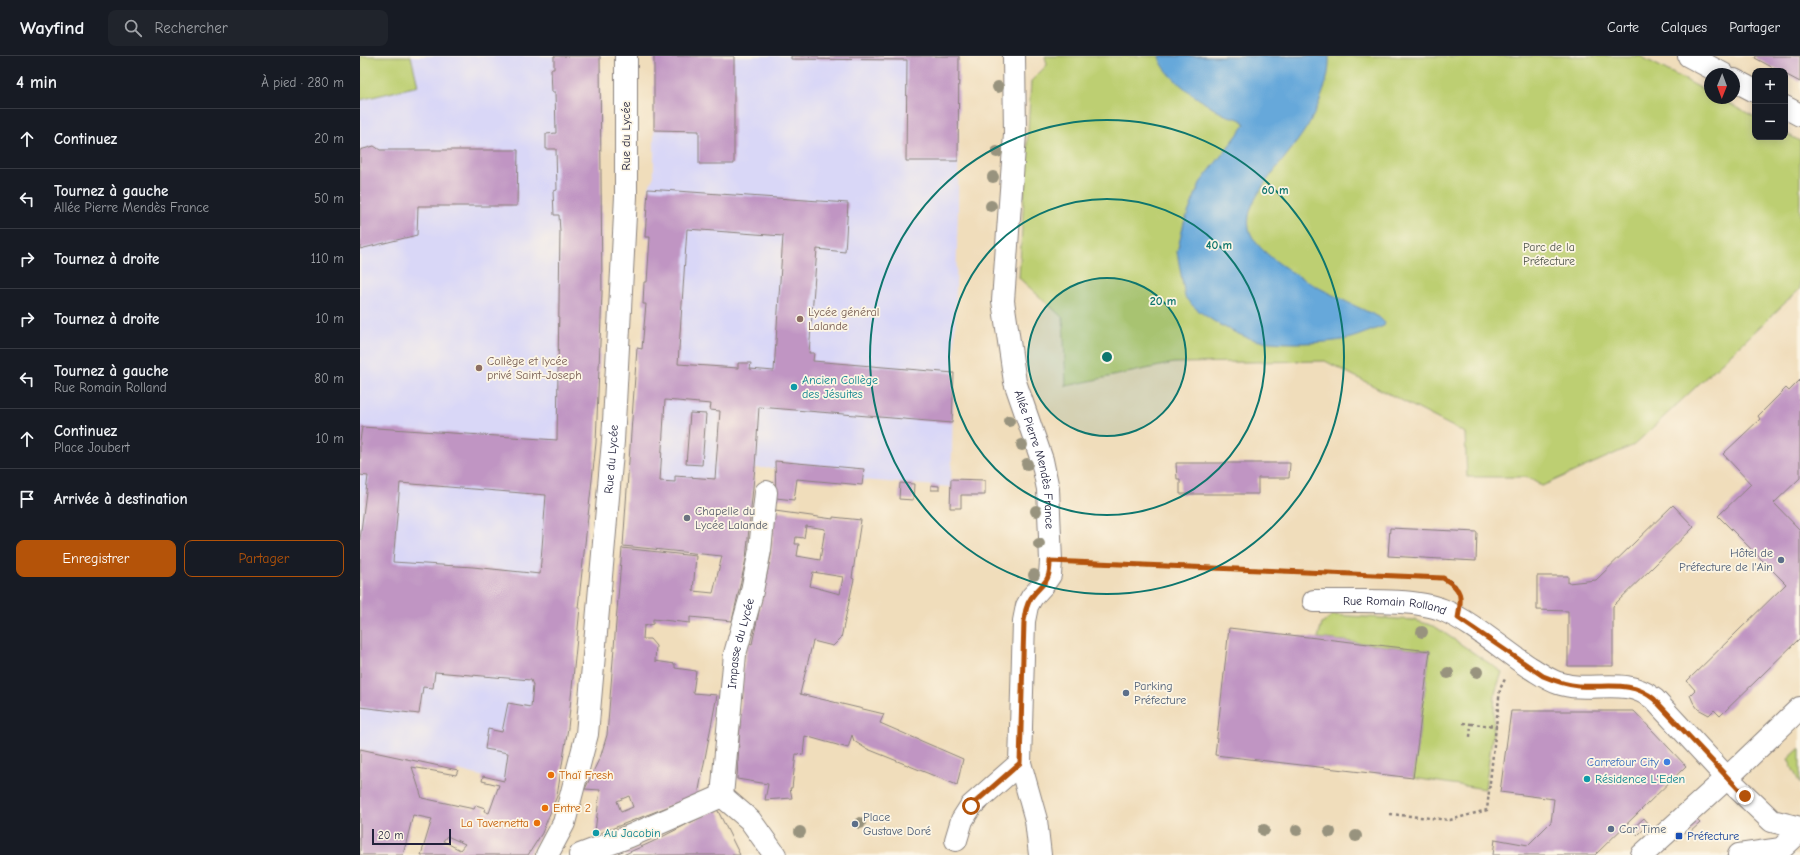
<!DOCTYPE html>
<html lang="fr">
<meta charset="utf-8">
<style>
:root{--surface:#171b24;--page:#20242c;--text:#f1f3f6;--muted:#9ea1a6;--line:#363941;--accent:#b45309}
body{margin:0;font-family:"Comic Neue",sans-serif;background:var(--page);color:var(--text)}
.controls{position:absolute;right:12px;top:12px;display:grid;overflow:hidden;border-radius:8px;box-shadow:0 2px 10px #0003}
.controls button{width:36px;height:36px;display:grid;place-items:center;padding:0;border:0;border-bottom:1px solid var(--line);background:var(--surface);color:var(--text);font:20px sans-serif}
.compass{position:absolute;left:1344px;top:12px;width:36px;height:36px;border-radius:50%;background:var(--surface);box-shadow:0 2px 10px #0003;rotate:181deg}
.scale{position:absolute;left:12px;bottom:10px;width:79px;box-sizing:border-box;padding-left:4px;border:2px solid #22223b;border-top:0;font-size:11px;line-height:14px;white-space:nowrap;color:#22223b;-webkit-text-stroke:3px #fcf5e5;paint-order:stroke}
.stop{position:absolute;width:12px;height:12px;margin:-9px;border:3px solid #b45309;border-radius:50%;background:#fff}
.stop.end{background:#b45309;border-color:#fff;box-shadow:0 1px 4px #0008}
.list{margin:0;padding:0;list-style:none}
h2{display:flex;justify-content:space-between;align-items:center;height:52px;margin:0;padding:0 16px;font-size:17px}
h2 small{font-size:13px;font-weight:400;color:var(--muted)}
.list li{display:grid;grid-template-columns:26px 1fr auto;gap:12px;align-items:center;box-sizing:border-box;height:60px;padding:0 16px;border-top:1px solid var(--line)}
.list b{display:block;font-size:15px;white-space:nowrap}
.list p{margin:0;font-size:13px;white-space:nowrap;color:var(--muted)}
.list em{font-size:13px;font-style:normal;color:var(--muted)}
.actions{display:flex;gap:8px;padding:12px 16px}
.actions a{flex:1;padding:9px 0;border:1px solid var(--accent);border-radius:8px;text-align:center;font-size:14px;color:var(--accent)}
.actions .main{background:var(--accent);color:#fff}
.icon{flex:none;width:22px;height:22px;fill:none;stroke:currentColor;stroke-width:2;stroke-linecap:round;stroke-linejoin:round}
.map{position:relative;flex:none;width:1440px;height:799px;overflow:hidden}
header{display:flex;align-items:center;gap:24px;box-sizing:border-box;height:56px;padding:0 20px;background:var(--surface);border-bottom:1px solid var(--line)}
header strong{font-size:19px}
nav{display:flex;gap:22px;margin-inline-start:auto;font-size:14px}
.search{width:280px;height:36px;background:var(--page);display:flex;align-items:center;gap:10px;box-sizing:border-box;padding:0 14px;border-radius:8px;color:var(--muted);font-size:15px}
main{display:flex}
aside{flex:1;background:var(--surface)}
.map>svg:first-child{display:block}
.built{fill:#d9d7f7}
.green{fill:#bdcf72;stroke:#707856}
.water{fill:#66a8da;stroke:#44658a}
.building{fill:#c095c3;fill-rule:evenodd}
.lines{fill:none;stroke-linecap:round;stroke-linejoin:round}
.minor-casing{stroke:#89807b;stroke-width:24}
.major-casing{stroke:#89807b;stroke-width:24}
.path{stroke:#89807b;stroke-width:2.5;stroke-dasharray:3 3;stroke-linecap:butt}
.minor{stroke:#fff;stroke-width:22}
.major{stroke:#fff;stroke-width:22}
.tree{fill:#98937e}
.route{stroke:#b45309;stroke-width:5}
.ring{fill:none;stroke:#0f766e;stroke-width:2}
.education-dot{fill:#8d6e63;stroke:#fcf5e5;stroke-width:1.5}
.culture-dot{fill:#0f9aa8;stroke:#fcf5e5;stroke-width:1.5}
.worship-dot{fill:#6b7280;stroke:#fcf5e5;stroke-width:1.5}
.service-dot{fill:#5c6f8a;stroke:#fcf5e5;stroke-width:1.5}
.shop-dot{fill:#3f7fe0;stroke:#fcf5e5;stroke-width:1.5}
.food-dot{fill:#e8710a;stroke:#fcf5e5;stroke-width:1.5}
.transit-dot{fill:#1a4fb4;stroke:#fcf5e5;stroke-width:1.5}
.labels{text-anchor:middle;stroke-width:3.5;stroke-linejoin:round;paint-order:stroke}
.street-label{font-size:12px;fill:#22223b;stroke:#fcf5e5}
.park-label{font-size:12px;fill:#50564c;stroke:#fcf5e5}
.education-label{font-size:12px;fill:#785e54;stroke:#fcf5e5;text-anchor:start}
.culture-label{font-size:12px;fill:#0d838f;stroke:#fcf5e5;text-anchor:start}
.worship-label{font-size:12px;fill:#5b616d;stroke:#fcf5e5;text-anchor:start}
.service-label{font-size:12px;fill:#4e5e75;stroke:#fcf5e5;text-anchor:start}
.shop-label{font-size:12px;fill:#366cbe;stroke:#fcf5e5;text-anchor:end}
.food-label{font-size:12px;fill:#c56008;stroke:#fcf5e5;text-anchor:start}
.transit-label{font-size:12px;fill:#164399;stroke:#fcf5e5;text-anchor:start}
.centre{fill:#0f766e;stroke:#fcf5e5;stroke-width:2}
.ring-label{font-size:12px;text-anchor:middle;font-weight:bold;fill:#0f766e;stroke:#fcf5e5;stroke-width:3.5;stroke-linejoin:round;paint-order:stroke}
</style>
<header>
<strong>Wayfind</strong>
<div class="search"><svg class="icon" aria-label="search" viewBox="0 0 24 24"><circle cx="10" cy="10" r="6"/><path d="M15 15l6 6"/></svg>Rechercher</div>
<nav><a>Carte</a><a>Calques</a><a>Partager</a></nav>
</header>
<main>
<aside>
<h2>4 min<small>À pied · 280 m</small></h2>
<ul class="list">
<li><svg class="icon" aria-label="ahead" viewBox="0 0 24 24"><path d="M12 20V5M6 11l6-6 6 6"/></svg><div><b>Continuez</b></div><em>20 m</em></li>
<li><svg class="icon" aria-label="left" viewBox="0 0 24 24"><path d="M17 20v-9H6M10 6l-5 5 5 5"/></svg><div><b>Tournez à gauche</b><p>Allée Pierre Mendès France</p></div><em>50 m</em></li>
<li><svg class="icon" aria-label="right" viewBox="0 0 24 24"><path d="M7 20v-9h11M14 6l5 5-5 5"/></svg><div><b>Tournez à droite</b></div><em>110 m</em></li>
<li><svg class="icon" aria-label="right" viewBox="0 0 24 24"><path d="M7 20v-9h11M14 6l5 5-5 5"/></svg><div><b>Tournez à droite</b></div><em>10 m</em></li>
<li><svg class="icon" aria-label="left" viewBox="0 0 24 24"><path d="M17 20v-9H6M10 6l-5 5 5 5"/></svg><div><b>Tournez à gauche</b><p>Rue Romain Rolland</p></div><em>80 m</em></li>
<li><svg class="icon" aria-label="ahead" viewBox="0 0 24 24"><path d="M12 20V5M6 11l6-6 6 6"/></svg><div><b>Continuez</b><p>Place Joubert</p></div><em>10 m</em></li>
<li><svg class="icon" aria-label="arrive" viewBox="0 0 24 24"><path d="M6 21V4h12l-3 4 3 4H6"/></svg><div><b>Arrivée à destination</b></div></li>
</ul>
<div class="actions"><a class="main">Enregistrer</a><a>Partager</a></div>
</aside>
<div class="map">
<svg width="1440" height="799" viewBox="0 0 1440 799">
<rect width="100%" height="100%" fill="#fcf5e5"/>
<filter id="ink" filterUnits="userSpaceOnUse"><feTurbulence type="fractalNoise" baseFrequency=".025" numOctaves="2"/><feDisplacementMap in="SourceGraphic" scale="8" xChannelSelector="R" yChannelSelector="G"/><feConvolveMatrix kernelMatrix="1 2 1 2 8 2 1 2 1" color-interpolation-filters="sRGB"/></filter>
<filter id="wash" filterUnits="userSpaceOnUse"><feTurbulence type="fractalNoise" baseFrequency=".012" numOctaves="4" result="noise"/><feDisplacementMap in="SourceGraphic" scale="16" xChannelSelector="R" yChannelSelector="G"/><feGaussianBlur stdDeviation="0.9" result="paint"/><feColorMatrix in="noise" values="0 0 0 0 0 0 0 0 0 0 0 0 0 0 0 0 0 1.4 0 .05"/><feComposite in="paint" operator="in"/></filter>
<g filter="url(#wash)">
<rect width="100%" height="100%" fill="#f0ddbb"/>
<!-- built -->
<g class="built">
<path d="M0,0H240L242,237L236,387L218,552H220L208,672L197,740L98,714L0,693Z"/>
<path d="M294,0H599L598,152L591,431L502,424L503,413L415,405V412H395L386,503L263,490L277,292H282L285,249L283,248L284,226L287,225L290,182L285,181L288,133L294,120Z"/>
</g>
<!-- green -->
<g class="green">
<path d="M0,0H51L58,30L0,44Z"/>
<path d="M685,0H1280L1350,37V42H1359L1395,61V81H1425V77L1440,85V233L1274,389L1182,430L1167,421H1107L1105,377L965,305L814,307L706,330L703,262L659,222L671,25L687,9Z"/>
<path d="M973,559L1054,564L1074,570L1142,616L1135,637L1133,676L1125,733L1053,722L1070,595L958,582L962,568Z"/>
<path d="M1440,692V728L1428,703Z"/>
</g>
<!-- water -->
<path class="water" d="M799,0H969C970,17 965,31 959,47C947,78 924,101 905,127C896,141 886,156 889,172C895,206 989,247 1019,261L1025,267L1024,270C1012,274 999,280 987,283C964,288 923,288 900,285C880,282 836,258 825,241L817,196L824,167L840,127L885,69C883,61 870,62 863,58C846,49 802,20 799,0Z"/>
<g id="blocks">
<!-- building -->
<g class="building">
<path d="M194,0H240L242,237L236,387L218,552H220L208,672L197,740L182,777L168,799H61L72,763L53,759L43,799H0V693L98,714L96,719L52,711L62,742L114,753L116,749L125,752L124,755L129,757L139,729L122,725L123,720L144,725L148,697L125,693L128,673L142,676L148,647L171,651L173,629L171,624L75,616L73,632L63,631L59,658L0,651V483L8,420L0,419V385L2,371L197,384L200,176L199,159H194L193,135L197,134L196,93H186V78L196,77L195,36H192L191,13H194ZM40,427L186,439L180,518L113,511L33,506ZM87,780L105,788L100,794L83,785Z"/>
<path d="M294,0H374V108H339V75L294,74Z"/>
<path d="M431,0H599L598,105H546L547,4L431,3Z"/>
<path d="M1396,0H1440V26L1425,18V15H1419L1395,2Z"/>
<path d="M14,90L20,94H158L157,150H58L57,179L0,193V94Z"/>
<path d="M288,133L488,147L485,196L457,193L449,297H454L453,305L594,317L592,367L399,351L395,411L386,503L372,565L330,561V567L293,563V568L284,570L283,583H290L296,590L295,605L315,608V612L336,615L333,637L357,639L338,739L238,778L235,776L240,734L225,733L241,699L247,679L262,492L336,500L333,535L353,537L362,500L263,490L277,292L282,293L286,248H283L284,226H287L290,181H285ZM327,173L423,180L414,315L390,313L391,307H378V312L318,308ZM305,344L351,348L350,354L360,355L355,423L315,420V426L300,425ZM269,740L273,751L261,756L257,745Z"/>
<path d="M1440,324V422L1414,447L1440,474V582L1360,660L1354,654L1349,659L1338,653L1333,646L1330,639L1335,634L1327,625L1426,528L1358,460L1391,428L1363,398L1400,363L1398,360L1426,332L1429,335Z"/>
<path d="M330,357L346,358L342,409L326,408Z"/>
<path d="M415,405L504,413L502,429L437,423L434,444L416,442Z"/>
<path d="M816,407H930L929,422H898V438H820V423H817Z"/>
<path d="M591,423L625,424V439H601V452H590Z"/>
<path d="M540,427L554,428L553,444L539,443Z"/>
<path d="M571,429L579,430V434H571Z"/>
<path d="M1313,449L1334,471L1253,550V610H1208V555L1177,554V520H1208V527L1236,524Z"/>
<path d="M415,455L473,463V461L501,464L492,522L494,523L481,582L473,590L453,585L440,638L524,658L520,667L603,703L597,729L505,692L494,685L492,679L488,692L445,680L443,699L436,698L432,732H430L432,742L405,744L408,728L377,723L383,613L388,587L392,588L411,499ZM446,470L465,473L460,504L437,500L439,488H435L436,481L444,482ZM453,516L483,521L480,538L450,530Z"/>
<path d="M1030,472L1117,476L1116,505L1028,500Z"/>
<path d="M869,572L1070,595L1053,722L855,699Z"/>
<path d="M1151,655H1274L1326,710L1235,799H1133L1135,783L1168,789L1191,766L1194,743L1140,736Z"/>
<path d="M357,753L380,799H263L292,786Z"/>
<path d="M1334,761L1340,767L1328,778L1322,773Z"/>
<path d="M1284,762L1289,768L1278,779L1272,773Z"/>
</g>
</g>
</g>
<g filter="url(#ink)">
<use href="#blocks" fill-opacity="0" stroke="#89807b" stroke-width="1"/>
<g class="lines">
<defs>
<g id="minor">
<path id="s1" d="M654,0L655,78L643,245L655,326L682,404L688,433L691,505L690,519L683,529L672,541L667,550L664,565L660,707L676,764L680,799"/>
<path id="s2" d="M954,545C989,546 1052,541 1083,554C1113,567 1142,593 1169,611C1178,616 1188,624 1198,627C1231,638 1264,619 1294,643L1367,722L1412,765L1440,772"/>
<path id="s3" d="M362,740L375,598L391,540L400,494L406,436"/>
<path d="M596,784L602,764L611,750L660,707"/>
<path id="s4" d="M187,799L204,767L227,678L253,385L266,140V0"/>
<path d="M220,799L270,780L362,740L390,764L415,799"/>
<path d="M1282,799L1367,722L1440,652"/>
<path d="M1379,799L1421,793L1440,775"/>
</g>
<g id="major">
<path d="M1329,0L1363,18"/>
<path d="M1374,24L1395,35"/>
<path d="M1425,51L1440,59"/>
</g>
</defs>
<!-- minor casing -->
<use href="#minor" class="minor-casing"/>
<!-- major casing -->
<use href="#major" class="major-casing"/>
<!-- path -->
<g class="path">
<path d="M714,506L993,518"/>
<path d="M1060,521C1072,522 1091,520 1097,532"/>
<path d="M1103,667L1111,668L1110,681"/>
<path d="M1111,668L1137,670"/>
<path d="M1030,758L1090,764L1127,754L1140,633L1145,623"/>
</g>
<!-- minor -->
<use href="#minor" class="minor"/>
<!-- major -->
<use href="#major" class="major"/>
</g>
<!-- trees -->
<g class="tree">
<circle cx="638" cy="31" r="6"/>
<circle cx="637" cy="96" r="6"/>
<circle cx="633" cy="121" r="6"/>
<circle cx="631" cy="150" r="6"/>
<circle cx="649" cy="365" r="6"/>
<circle cx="662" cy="389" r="6"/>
<circle cx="667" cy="408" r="6"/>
<circle cx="676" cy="455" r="6"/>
<circle cx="679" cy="488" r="6"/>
<circle cx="674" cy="519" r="6"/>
<circle cx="1062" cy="576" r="6"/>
<circle cx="1117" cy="616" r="6"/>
<circle cx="1088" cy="617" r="6"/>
<circle cx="500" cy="767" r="6"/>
<circle cx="904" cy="774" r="6"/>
<circle cx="937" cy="774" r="6"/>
<circle cx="440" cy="776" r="6"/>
<circle cx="970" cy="776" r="6"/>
<circle cx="996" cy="780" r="6"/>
</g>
</g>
<g class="lines" filter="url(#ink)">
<!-- route -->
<path class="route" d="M611,750L660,707L664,565C665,557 666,549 671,542C683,525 690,529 690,505L1083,522C1103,533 1102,541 1098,562L1183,620C1195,625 1206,629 1219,630C1247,632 1271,624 1294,643L1385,740"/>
</g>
<!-- distance rings -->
<circle cx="747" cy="301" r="79" fill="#0f766e" fill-opacity=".12"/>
<g class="ring">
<circle cx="747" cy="301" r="79"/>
<circle cx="747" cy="301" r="158"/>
<circle cx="747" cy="301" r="237"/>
</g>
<!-- markers -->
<g class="education-dot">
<circle cx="440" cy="263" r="4"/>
<circle cx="119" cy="312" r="4"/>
</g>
<g class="culture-dot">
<circle cx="434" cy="331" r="4"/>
<circle cx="1227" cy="723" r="4"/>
<circle cx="236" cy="777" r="4"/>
</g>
<circle class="worship-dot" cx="327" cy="462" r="4"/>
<g class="service-dot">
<circle cx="1421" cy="504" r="4"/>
<circle cx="766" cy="637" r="4"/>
<circle cx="495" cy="768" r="4"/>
<circle cx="1251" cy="773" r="4"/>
</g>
<circle class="shop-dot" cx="1307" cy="706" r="4"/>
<g class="food-dot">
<circle cx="191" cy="719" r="4"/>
<circle cx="185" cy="752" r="4"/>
<circle cx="177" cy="767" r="4"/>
</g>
<rect class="transit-dot" x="1315" y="776" width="8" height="8" rx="2"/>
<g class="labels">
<!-- street labels -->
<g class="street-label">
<text transform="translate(266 80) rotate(-90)" y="4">Rue du Lycée</text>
<text dy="4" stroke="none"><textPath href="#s4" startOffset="404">Rue du Lycée</textPath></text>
<text dy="4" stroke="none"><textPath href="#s1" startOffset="408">Allée Pierre Mendès France</textPath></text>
<text dy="4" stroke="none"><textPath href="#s2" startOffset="81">Rue Romain Rolland</textPath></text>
<text dy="4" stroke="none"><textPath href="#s3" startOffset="154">Impasse du Lycée</textPath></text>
</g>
<!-- park labels -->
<g class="park-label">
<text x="1189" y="195">Parc de la<tspan x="1189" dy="14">Préfecture</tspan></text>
</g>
<!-- education labels -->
<g class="education-label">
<text x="448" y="260">Lycée général<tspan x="448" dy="14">Lalande</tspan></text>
<text x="127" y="309">Collège et lycée<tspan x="127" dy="14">privé Saint-Joseph</tspan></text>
</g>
<!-- culture labels -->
<g class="culture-label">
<text x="442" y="328">Ancien Collège<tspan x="442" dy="14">des Jésuites</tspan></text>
<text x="1235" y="727">Résidence L'Eden</text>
<text x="244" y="781">Au Jacobin</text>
</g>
<!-- worship labels -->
<g class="worship-label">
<text x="335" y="459">Chapelle du<tspan x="335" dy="14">Lycée Lalande</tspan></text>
</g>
<!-- service labels -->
<g class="service-label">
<text x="1413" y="501" text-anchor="end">Hôtel de<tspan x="1413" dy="14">Préfecture de l'Ain</tspan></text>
<text x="774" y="634">Parking<tspan x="774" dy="14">Préfecture</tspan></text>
<text x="503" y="765">Place<tspan x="503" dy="14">Gustave Doré</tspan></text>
<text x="1259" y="777">Car Time</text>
</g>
<!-- shop labels -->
<g class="shop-label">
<text x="1299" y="710">Carrefour City</text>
</g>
<!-- food labels -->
<g class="food-label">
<text x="199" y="723">Thaï Fresh</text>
<text x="193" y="756">Entre 2</text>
<text x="169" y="771" text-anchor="end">La Tavernetta</text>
</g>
<!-- transit labels -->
<g class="transit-label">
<text x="1327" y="784">Préfecture</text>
</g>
</g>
<circle cx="747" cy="301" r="6" class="centre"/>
<g class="ring-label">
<text x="915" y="138">60 m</text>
<text x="859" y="193">40 m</text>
<text x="803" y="249">20 m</text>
</g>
</svg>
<div class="controls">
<button>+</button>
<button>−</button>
</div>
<svg class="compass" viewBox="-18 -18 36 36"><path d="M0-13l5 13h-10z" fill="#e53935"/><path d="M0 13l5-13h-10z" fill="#9ea1a6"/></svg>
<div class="scale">20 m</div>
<div class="stop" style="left:611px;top:750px"></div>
<div class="stop end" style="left:1385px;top:740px"></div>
</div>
</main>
